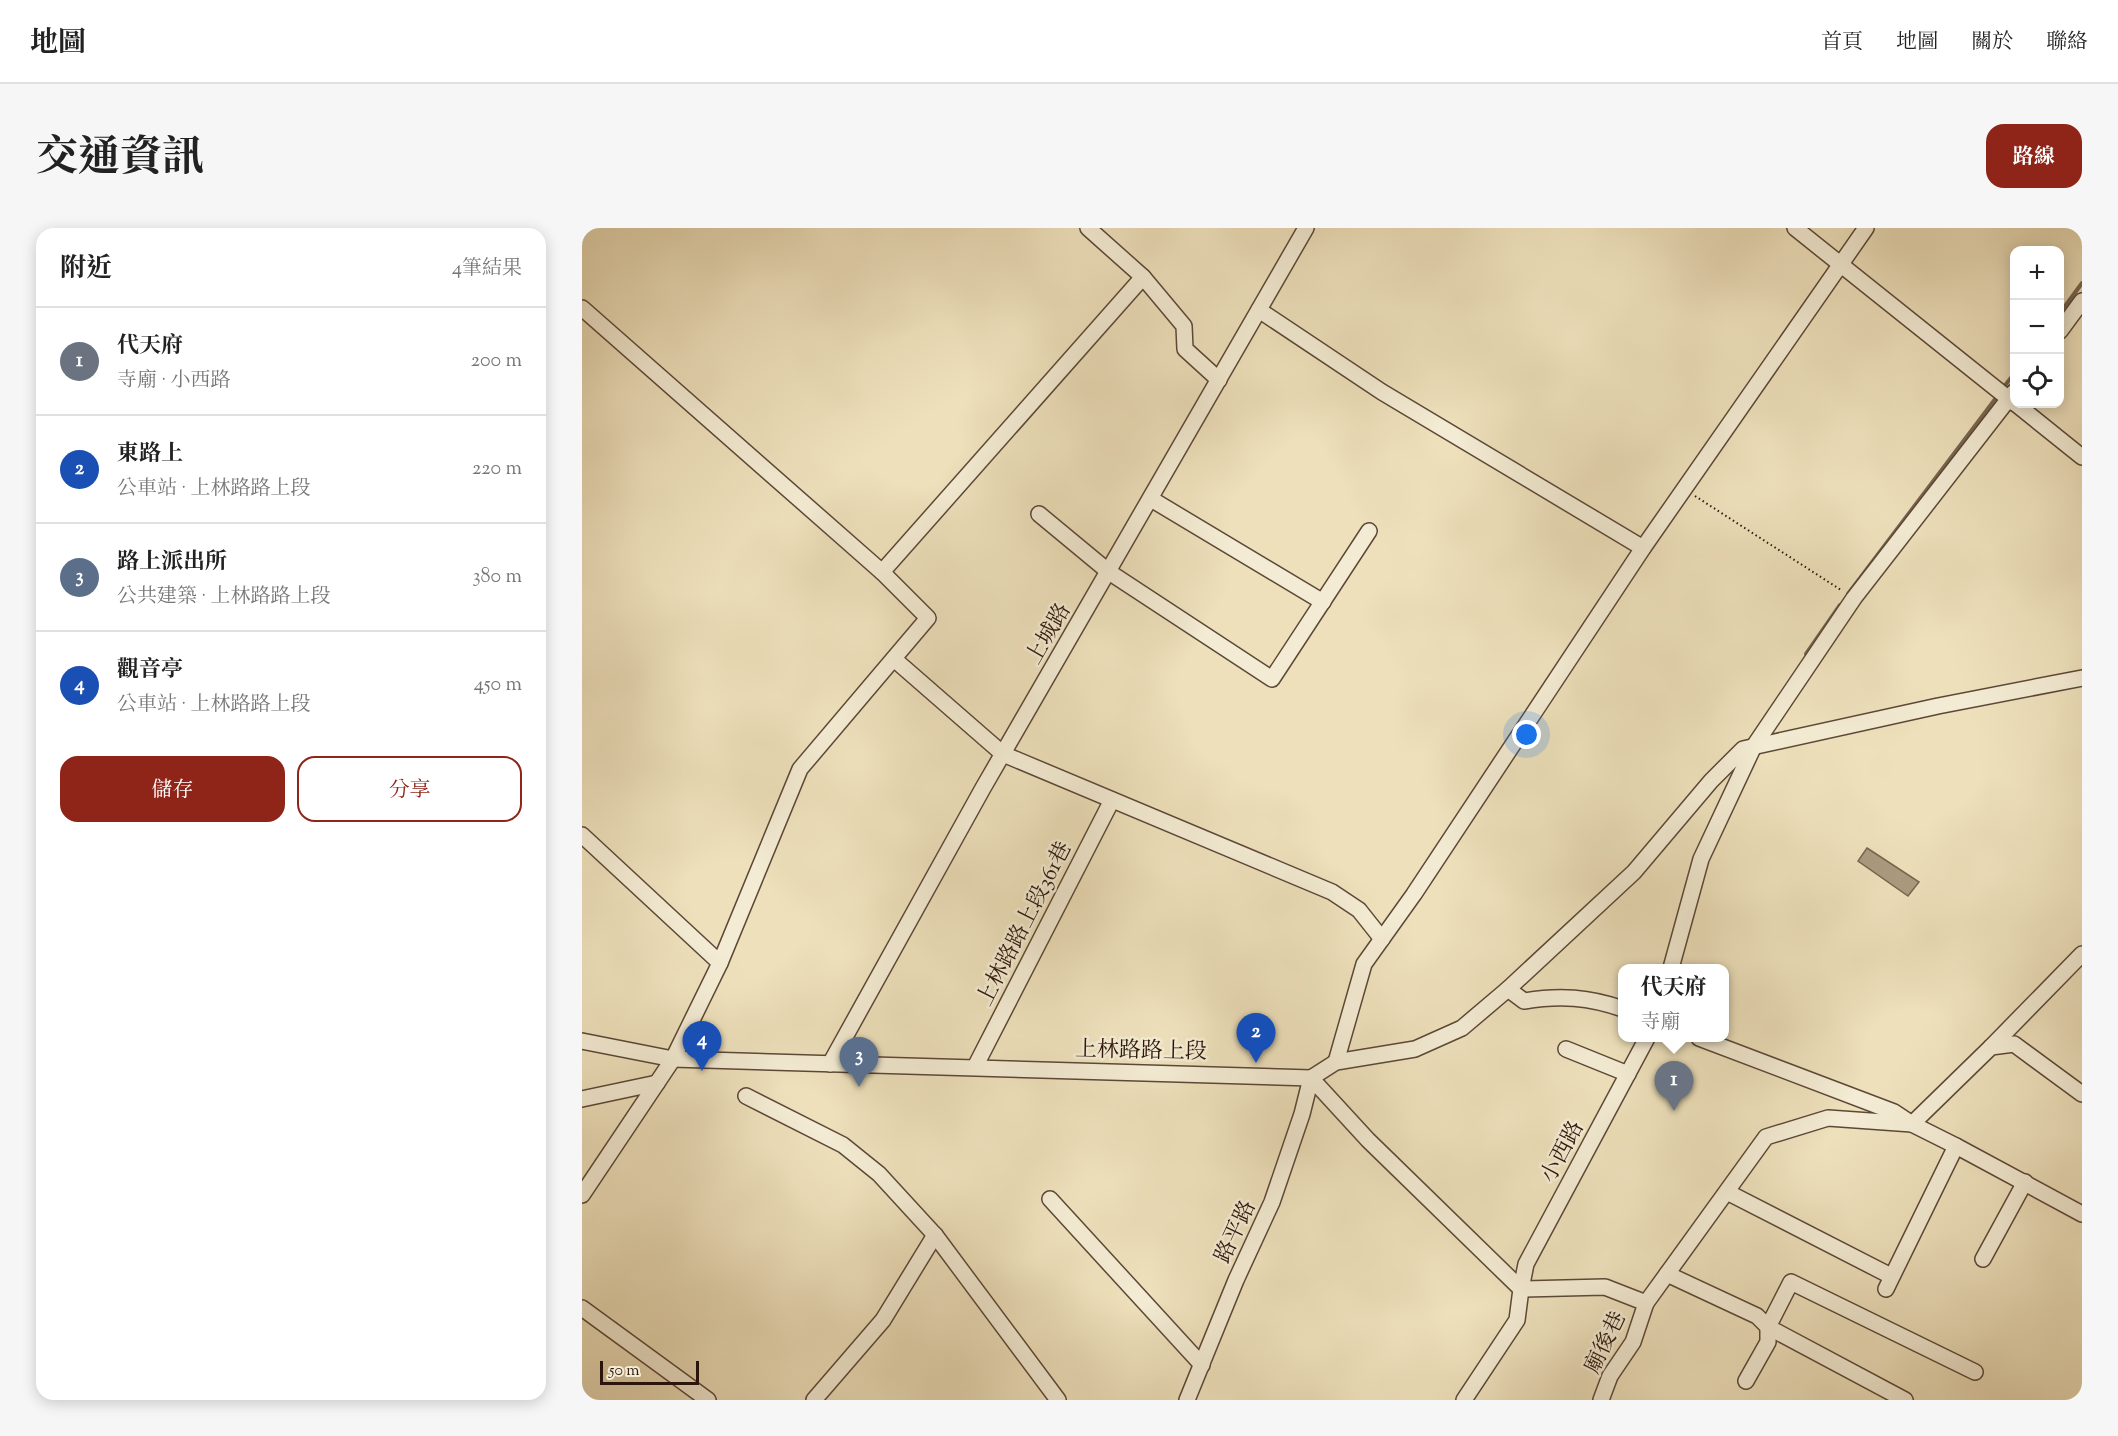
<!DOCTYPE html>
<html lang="zh-TW">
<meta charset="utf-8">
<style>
:root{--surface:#fff;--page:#f6f6f6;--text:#222;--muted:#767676;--line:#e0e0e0;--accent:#8f2418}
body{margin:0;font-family:"Sorts Mill Goudy","Noto Serif TC",serif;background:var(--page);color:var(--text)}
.controls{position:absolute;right:18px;top:18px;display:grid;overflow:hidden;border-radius:12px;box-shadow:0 3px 15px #0003}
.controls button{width:54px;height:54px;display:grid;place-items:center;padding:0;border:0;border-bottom:2px solid var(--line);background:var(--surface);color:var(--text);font:30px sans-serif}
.scale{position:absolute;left:18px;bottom:15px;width:99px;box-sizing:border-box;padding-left:6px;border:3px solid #2c160b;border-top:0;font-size:16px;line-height:21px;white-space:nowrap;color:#2c160b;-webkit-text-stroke:4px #f3ebd3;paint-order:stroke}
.you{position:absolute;left:945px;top:507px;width:21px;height:21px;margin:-15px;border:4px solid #fff;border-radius:50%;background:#1a73e8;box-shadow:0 0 0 9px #1a73e833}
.badge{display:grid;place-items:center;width:39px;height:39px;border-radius:50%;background:var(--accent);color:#fff;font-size:20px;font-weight:700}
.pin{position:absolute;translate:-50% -50px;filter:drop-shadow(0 2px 3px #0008)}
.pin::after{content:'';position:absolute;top:32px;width:21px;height:18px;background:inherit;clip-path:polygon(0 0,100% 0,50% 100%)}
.popup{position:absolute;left:1036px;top:736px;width:111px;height:78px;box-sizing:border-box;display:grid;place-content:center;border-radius:12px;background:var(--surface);filter:drop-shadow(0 2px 4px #0005);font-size:20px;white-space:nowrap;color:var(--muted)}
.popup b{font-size:22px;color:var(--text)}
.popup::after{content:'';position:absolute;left:50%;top:100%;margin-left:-12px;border:12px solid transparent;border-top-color:var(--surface)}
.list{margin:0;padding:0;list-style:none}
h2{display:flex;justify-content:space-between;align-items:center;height:78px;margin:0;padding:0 24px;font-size:26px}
h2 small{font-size:20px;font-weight:400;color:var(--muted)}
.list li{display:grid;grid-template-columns:39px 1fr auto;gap:18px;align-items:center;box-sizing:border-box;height:108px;padding:0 24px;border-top:2px solid var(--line)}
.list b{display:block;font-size:22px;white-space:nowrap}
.list p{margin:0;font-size:20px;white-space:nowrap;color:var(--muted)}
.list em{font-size:20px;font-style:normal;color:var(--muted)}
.actions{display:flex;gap:12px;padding:18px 24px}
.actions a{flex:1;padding:14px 0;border:2px solid var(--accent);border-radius:18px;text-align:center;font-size:21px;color:var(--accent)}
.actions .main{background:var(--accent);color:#fff}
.icon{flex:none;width:33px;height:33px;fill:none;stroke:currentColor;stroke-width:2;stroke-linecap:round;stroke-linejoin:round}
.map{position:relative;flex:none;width:1500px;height:1172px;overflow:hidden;border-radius:18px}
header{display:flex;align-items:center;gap:36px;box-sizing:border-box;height:84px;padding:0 30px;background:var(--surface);border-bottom:2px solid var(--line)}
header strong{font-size:28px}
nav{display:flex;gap:33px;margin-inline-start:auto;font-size:21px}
.intro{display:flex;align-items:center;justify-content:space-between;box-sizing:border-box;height:144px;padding:0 36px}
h1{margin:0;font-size:42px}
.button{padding:15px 27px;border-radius:18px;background:var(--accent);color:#fff;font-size:21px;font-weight:700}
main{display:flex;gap:36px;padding:0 36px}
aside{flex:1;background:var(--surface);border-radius:18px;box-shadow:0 3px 15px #0003}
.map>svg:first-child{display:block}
.water{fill:#ab9b7f;stroke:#786651;stroke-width:1.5}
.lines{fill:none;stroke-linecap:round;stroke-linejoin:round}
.stream{stroke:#786651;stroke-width:4}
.minor-casing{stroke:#5c4837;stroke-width:18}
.path{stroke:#2c160b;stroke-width:2;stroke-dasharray:1.5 3;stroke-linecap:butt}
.minor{stroke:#f3ebd3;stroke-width:15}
.labels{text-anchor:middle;stroke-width:5;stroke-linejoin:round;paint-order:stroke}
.street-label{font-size:22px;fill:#2c160b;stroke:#f3ebd3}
</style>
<header>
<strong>地圖</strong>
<nav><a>首頁</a><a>地圖</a><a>關於</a><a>聯絡</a></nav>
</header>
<div class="intro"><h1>交通資訊</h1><a class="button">路線</a></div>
<main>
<aside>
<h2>附近<small>4筆結果</small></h2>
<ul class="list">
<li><span class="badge" style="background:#6b7280">1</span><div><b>代天府</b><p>寺廟 · 小西路</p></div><em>200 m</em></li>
<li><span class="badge" style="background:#1a4fb4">2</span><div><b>東路上</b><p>公車站 · 上林路路上段</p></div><em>220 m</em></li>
<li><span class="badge" style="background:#5c6f8a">3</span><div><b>路上派出所</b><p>公共建築 · 上林路路上段</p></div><em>380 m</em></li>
<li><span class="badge" style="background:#1a4fb4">4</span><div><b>觀音亭</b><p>公車站 · 上林路路上段</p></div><em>450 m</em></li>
</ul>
<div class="actions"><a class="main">儲存</a><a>分享</a></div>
</aside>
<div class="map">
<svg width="1500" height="1172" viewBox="0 0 1500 1172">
<rect width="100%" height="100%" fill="#ede0bb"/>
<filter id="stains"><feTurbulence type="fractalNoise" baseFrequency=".00333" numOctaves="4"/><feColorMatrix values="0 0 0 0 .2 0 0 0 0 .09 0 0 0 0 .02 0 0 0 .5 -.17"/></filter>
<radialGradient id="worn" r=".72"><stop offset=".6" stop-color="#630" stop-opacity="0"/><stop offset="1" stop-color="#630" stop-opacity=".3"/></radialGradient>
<!-- water -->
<path class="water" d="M1285,620L1337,654L1326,668L1276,633Z"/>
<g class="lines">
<!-- stream -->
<g class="stream">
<path d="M1478,85L1500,55"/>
<path d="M1421,160L1432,146"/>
<path d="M1266,366L1417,166"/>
<path d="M1224,426L1258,377"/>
</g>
<defs>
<g id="minor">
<path d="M506,0L561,49L602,98L603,121L637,152"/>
<path d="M1213,0L1432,175"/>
<path d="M0,80L300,344"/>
<path d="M677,82L800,164L1061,320"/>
<path d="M1478,103L1500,73"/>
<path d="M1434,176L1500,229"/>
<path d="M569,271L741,374"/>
<path d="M457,286L527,344L690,451L787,303"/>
<path d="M312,431L421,526L750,664L777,682L800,711"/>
<path d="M0,607L138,735"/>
<path d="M1089,740L1119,631L1172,518L1272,370L1432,164"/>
<path d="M926,761L942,773C978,767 1007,769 1041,781"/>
<path d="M1065,810L944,1036L939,1061L1023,1059L1064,1075L1184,909L1246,890L1330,896L1409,819L1432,816L1500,866"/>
<path d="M1117,810L1312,884L1330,896L1374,918L1500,986"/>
<path d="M0,813L91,831L729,850L786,912L939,1061L935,1092L882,1172"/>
<path d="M1409,819L1500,726"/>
<path d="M984,821L1046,846"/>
<path d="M754,834L782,736L832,666L1061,320L1284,0"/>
<path d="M248,836L401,560L724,0"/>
<path d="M393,839L530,572"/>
<path d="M729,850L754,834L833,821L880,800L926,761L1052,644L1129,553L1161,521L1356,478L1500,450"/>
<path d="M164,868L261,917L297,946L353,1007L476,1172"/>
<path d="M0,871L75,855"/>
<path d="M1145,964L1305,1046"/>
<path d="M0,967L91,831L138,735L218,541L346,390L300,344L561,49"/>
<path d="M468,971L620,1137"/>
<path d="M1401,1031L1443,954"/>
<path d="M1085,1046L1175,1088L1186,1099L1323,1172"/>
<path d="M1304,1061L1374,918"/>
<path d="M0,1080L126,1172"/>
<path d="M1164,1153L1186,1114V1099L1209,1054L1393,1144"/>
<path d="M232,1172L301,1092L353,1007"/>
<path d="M605,1172L654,1052L690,974L720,886L729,850"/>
<path d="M1019,1172L1028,1148L1051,1114L1064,1075"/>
</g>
</defs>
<!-- minor casing -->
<use href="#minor" class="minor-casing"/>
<!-- path -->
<path class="path" d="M1113,268L1259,362"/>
<!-- minor -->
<use href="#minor" class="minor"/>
</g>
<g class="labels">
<!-- street labels -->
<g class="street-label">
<text transform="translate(465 405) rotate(-60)" y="8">上城路</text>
<text transform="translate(441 695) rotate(-63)" y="8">上林路路上段361巷</text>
<text transform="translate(559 821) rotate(1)" y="8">上林路路上段</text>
<text transform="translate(979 923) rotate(-62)" y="8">小西路</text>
<text transform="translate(652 1003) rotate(-65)" y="8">路平路</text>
<text transform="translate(1022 1114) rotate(-64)" y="8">廟後巷</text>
</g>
</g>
<rect width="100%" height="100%" filter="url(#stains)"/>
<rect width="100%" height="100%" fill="url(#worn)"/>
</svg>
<div class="controls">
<button>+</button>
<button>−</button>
<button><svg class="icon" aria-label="locate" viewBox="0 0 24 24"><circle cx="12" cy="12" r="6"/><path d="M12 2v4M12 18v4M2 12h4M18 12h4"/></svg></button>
</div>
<div class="scale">50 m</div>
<div class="you"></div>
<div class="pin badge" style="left:1092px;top:883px;background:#6b7280">1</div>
<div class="popup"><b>代天府</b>寺廟</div>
<div class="pin badge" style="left:674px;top:835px;background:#1a4fb4">2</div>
<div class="pin badge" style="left:277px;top:859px;background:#5c6f8a">3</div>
<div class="pin badge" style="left:120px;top:843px;background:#1a4fb4">4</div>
</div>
</main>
